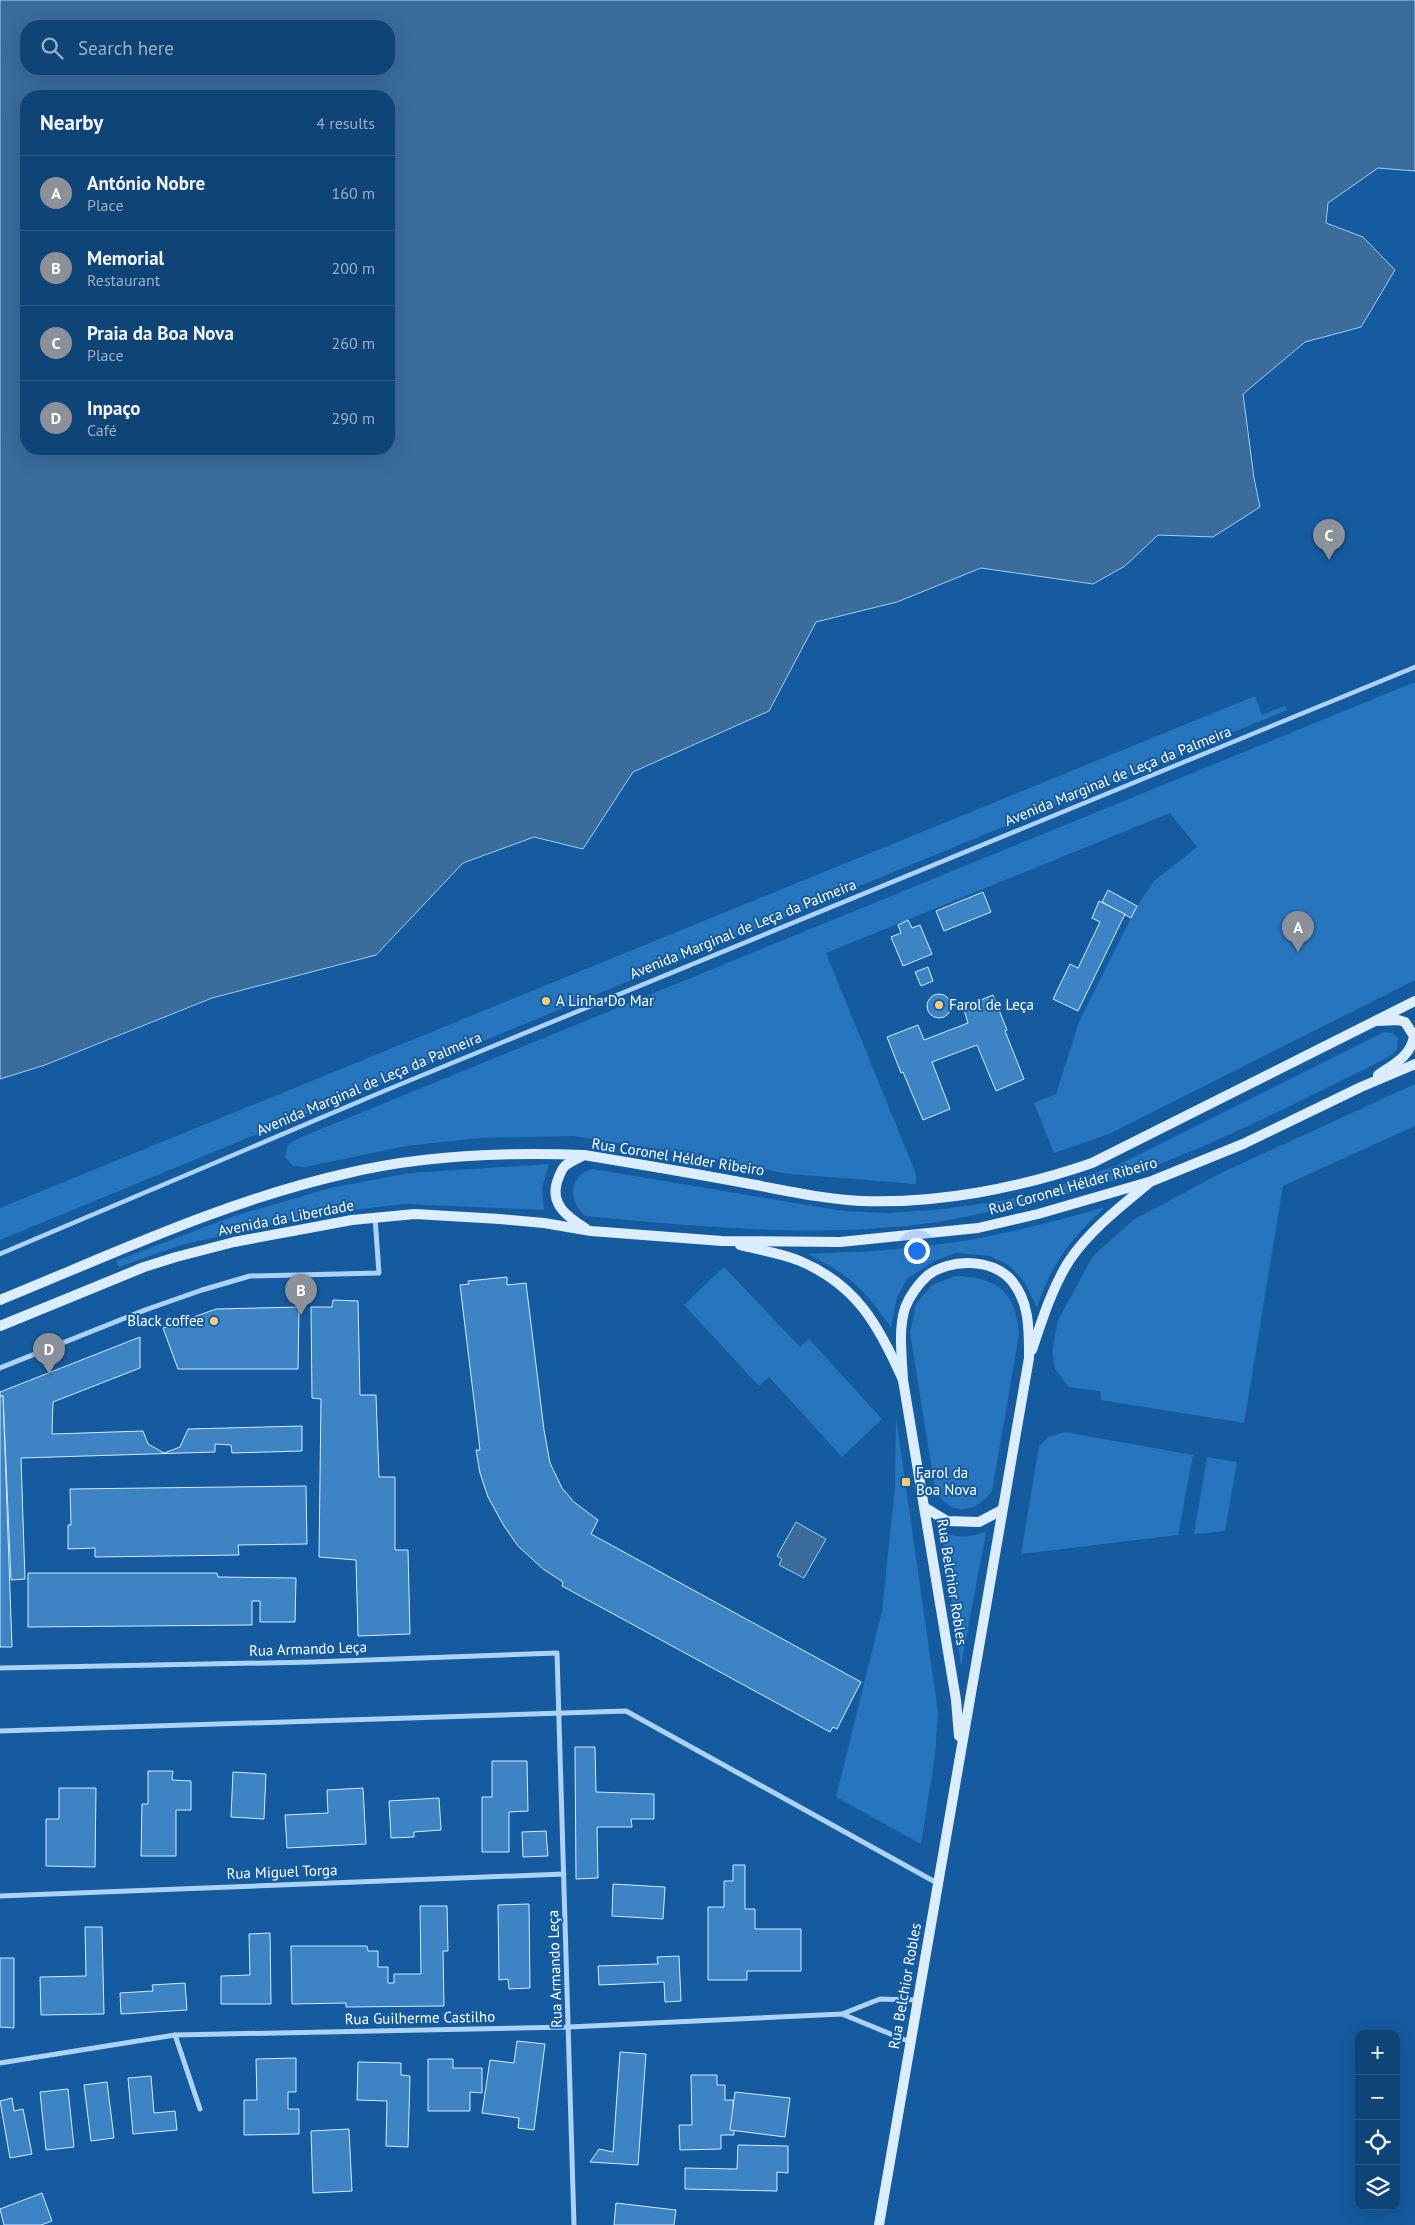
<!DOCTYPE html>
<meta charset="utf-8">
<style>
:root{--surface:#0f4477;--page:#1d4e7f;--text:#f1f3f6;--muted:#9bb0c6;--line:#2f5c89;--accent:#8c9099}
body{margin:0;font-family:"PT Sans",sans-serif;background:var(--page);color:var(--text)}
.controls{position:absolute;right:15px;bottom:15px;display:grid;overflow:hidden;border-radius:10px;box-shadow:0 5px 20px #0002}
.controls button{width:45px;height:45px;display:grid;place-items:center;padding:0;border:0;border-bottom:1px solid var(--line);background:var(--surface);color:var(--text);font:25px sans-serif}
.you{position:absolute;left:916px;top:1250px;width:18px;height:18px;margin:-12px;border:4px solid #fff;border-radius:50%;background:#1a73e8;box-shadow:0 0 0 8px #1a73e833}
.badge{display:grid;place-items:center;width:32px;height:32px;border-radius:50%;background:var(--accent);color:#fff;font-size:16px;font-weight:700}
.pin{position:absolute;translate:-50% -41px;filter:drop-shadow(0 1px 2px #0008)}
.pin::after{content:'';position:absolute;top:26px;width:18px;height:15px;background:inherit;clip-path:polygon(0 0,100% 0,50% 100%)}
.list{margin:0;padding:0;list-style:none}
h2{display:flex;justify-content:space-between;align-items:center;height:65px;margin:0;padding:0 20px;font-size:21px}
h2 small{font-size:16px;font-weight:400;color:var(--muted)}
.list li{display:grid;grid-template-columns:32px 1fr auto;gap:15px;align-items:center;box-sizing:border-box;height:75px;padding:0 20px;border-top:1px solid var(--line)}
.list b{display:block;font-size:19px;white-space:nowrap}
.list p{margin:0;font-size:16px;white-space:nowrap;color:var(--muted)}
.list em{font-size:16px;font-style:normal;color:var(--muted)}
.icon{flex:none;width:28px;height:28px;fill:none;stroke:currentColor;stroke-width:2;stroke-linecap:round;stroke-linejoin:round}
.map{position:relative;flex:none;width:1415px;height:2225px;overflow:hidden}
.search{position:absolute;background:var(--surface);box-shadow:0 5px 20px #0002;left:20px;top:20px;width:375px;height:55px;display:flex;align-items:center;gap:12px;box-sizing:border-box;padding:0 18px;border-radius:20px;color:var(--muted);font-size:19px}
.panel{position:absolute;background:var(--surface);box-shadow:0 5px 20px #0002;left:20px;top:90px;width:375px;height:365px;border-radius:20px}
.map>svg:first-child{display:block}
.green{fill:#2775bc}
.water{fill:#3a6c9c;stroke:#9fcef6;fill-rule:evenodd}
.building{fill:#3d84c5;stroke:#d5eafd}
.lines{fill:none;stroke-linecap:round;stroke-linejoin:round}
.pedestrian{stroke:#acd2f4;stroke-width:4.5}
.minor{stroke:#acd2f4;stroke-width:5}
.secondary{stroke:#dcedfd;stroke-width:10}
.poi-dot{fill:#ffcb6f;stroke:#145b9f;stroke-width:2}
.labels{text-anchor:middle;stroke-width:4;stroke-linejoin:round;paint-order:stroke}
.street-label{font-size:15px;fill:#fff;stroke:#145b9f}
.poi-label{font-size:15px;fill:#fff;stroke:#145b9f;text-anchor:start}
</style>
<div class="map">
<svg width="1415" height="2225" viewBox="0 0 1415 2225">
<rect width="100%" height="100%" fill="#145b9f"/>
<!-- green -->
<g class="green">
<path d="M1415,682V980L1109,1134L1054,1153L1034,1103L1056,1094L1079,1022L1137,906L1154,881L1197,847L1170,813L826,953L916,1174V1184L789,1174L678,1152L573,1136L479,1138L406,1146L305,1167L293,1166L285,1157L288,1145L299,1138Z"/>
<path d="M1255,696L1262,715L1285,706L1287,710L0,1240V1208Z"/>
<path d="M1384,1032L1392,1033L1398,1038L1397,1049L1391,1056C1322,1090 1253,1126 1182,1155C1120,1181 1057,1198 992,1211C974,1215 956,1219 938,1222C822,1239 702,1227 585,1216C568,1200 568,1177 592,1169L843,1211L888,1213L944,1209L1006,1200L1054,1188L1122,1163Z"/>
<path d="M1415,1084V1126L1283,1186L1244,1423L1101,1400L1100,1391L1069,1387L1055,1369L1052,1352L1058,1320L1093,1256L1133,1220L1221,1173Z"/>
<path d="M549,1164L542,1188L544,1210L404,1204L318,1214L181,1245L119,1267L116,1261L234,1216L330,1188L410,1173Z"/>
<path d="M1105,1207C1071,1239 1051,1263 1037,1308L1025,1283L1010,1266L990,1256L956,1253L934,1261L907,1279L897,1297L891,1328C865,1289 849,1275 808,1254C841,1252 875,1252 907,1248C975,1242 1040,1226 1105,1207Z"/>
<path d="M724,1267L800,1347L809,1339L882,1419L842,1457L769,1377L759,1386L684,1305Z"/>
<path d="M955,1276C997,1277 1016,1291 1019,1335L992,1491C975,1514 949,1517 935,1489L910,1333L916,1304L932,1285Z"/>
<path d="M896,1417L938,1712L935,1755L921,1844L836,1797L882,1611L895,1487Z"/>
<path d="M1065,1432L1193,1455L1178,1535L1021,1554L1039,1446L1048,1437Z"/>
<path d="M1207,1457L1237,1462L1225,1531L1194,1534Z"/>
<path d="M942,1532C958,1539 970,1537 986,1532L961,1666Z"/>
</g>
<!-- water -->
<g class="water">
<path d="M0,0H1415V171L1378,168L1328,203L1326,223L1363,237L1395,270L1361,327L1305,342L1243,394L1254,478L1260,507L1213,537L1158,535L1125,566L1093,584L981,568L897,602L816,622L769,711L633,772L583,849L534,837L463,863L376,955L212,998L45,1065L0,1079ZM26,26H389V69H26ZM26,96H389V449H26Z"/>
<path d="M796,1522L826,1539L804,1578L779,1565L782,1559L777,1556Z"/>
</g>
<!-- building -->
<g class="building">
<path d="M1108,890L1137,906L1131,918L1102,902Z"/>
<path d="M983,892L991,912L944,931L936,911Z"/>
<path d="M1099,901L1125,914L1078,1011L1053,999L1070,964L1078,968L1100,922L1092,918Z"/>
<path d="M908,920L912,928L920,925L932,954L903,966L891,937L901,933L898,925Z"/>
<path d="M928,967L933,981L921,986L915,972Z"/>
<circle cx="939" cy="1006" r="12"/>
<path d="M993,995L1007,1030L1005,1031L1024,1079L996,1091L977,1045L932,1062L950,1109L923,1120L903,1072L901,1073L887,1037L918,1025L924,1040L968,1023L963,1007Z"/>
<path d="M507,1277V1285L526,1283L544,1430L550,1463L562,1488L574,1502L598,1520L591,1534L861,1682L837,1729L833,1727L830,1732L562,1586L563,1582L543,1569L518,1546L504,1526L488,1497L480,1473L476,1450H480L460,1285L469,1284L468,1281Z"/>
<path d="M333,1300L358,1301L360,1395H376L379,1477H395V1550H408L410,1634L358,1636L356,1560L319,1557L321,1399L312,1398L311,1307H332Z"/>
<path d="M299,1307L298,1369H178L163,1328L216,1309Z"/>
<path d="M140,1337V1368L53,1402L52,1434L143,1431L148,1444L164,1453L180,1447L188,1429L302,1426V1451L232,1453L231,1445L215,1444V1452L21,1458L25,1579L11,1580L3,1396H0V1392Z"/>
<path d="M0,1396H3L12,1647H0Z"/>
<path d="M306,1486L307,1544L238,1545L239,1555L95,1557V1548L68,1549V1525H71L70,1489Z"/>
<path d="M28,1573H217L218,1577L296,1578L295,1622H260V1601H252V1625L28,1627Z"/>
<path d="M575,1747H595L596,1792L654,1794V1819H631L632,1827H597L598,1878L576,1879Z"/>
<path d="M492,1761H527L528,1811L509,1812V1852H482V1797H492Z"/>
<path d="M148,1771H173L172,1780L191,1781V1810H176V1856H141L142,1804H148Z"/>
<path d="M233,1772L266,1774L264,1819L231,1817Z"/>
<path d="M59,1788H96L95,1867L46,1866V1819H59Z"/>
<path d="M363,1788L366,1844L287,1848L285,1815L328,1813L327,1790Z"/>
<path d="M439,1798L441,1830L414,1832V1837L391,1838L389,1801Z"/>
<path d="M546,1831L548,1856L523,1857L522,1832Z"/>
<path d="M733,1865H745V1909H755V1929H801V1971H747V1980H708V1907H724V1881H733Z"/>
<path d="M613,1884L665,1887L663,1919L612,1916Z"/>
<path d="M529,1904L530,1988L509,1989L508,1979L499,1980L498,1905Z"/>
<path d="M420,1906H447L448,1951H443L444,2006L346,2007V2003L292,2004L291,1946H367L368,1951H378V1967H388V1983H394V1974H421Z"/>
<path d="M85,1927H102L104,2014L41,2015L40,1977L86,1976Z"/>
<path d="M270,1933L271,2004H221V1976L250,1975L249,1934Z"/>
<path d="M679,1956L681,2001L665,2002L664,1982L599,1985L598,1966L658,1964L657,1957Z"/>
<path d="M0,1958H14V2028L0,2027Z"/>
<path d="M185,1983L187,2010L121,2014L120,1993L153,1991L152,1985Z"/>
<path d="M517,2041L545,2044L534,2130L518,2128L519,2118L482,2113L490,2060L514,2063Z"/>
<path d="M620,2052L646,2054L638,2165L590,2162L599,2149L613,2152Z"/>
<path d="M296,2058V2092H288V2109H299V2134L244,2135V2100H257L256,2059Z"/>
<path d="M428,2059H453V2068H482V2093L470,2092V2111H428Z"/>
<path d="M358,2062L401,2063V2075L410,2076L408,2147L386,2146L387,2101L357,2100Z"/>
<path d="M691,2075H717V2085H725V2100H733L734,2135H721V2149L680,2150L679,2125H692Z"/>
<path d="M151,2076L154,2113L175,2111L177,2130L133,2134L128,2078Z"/>
<path d="M107,2082L114,2138L91,2141L84,2085Z"/>
<path d="M68,2089L74,2147L46,2150L40,2092Z"/>
<path d="M735,2092L790,2098L785,2137L730,2130Z"/>
<path d="M12,2098L14,2111L23,2109L32,2154L10,2158L0,2101Z"/>
<path d="M349,2129L352,2191L313,2193L311,2131Z"/>
<path d="M738,2145L788,2146V2173L777,2172V2191L685,2189V2168L737,2169Z"/>
<path d="M42,2193L52,2221L41,2225H4L0,2209Z"/>
<path d="M616,2203L676,2210L674,2225H614Z"/>
</g>
<g class="lines">
<!-- pedestrian -->
<path class="pedestrian" d="M0,1254L384,1091L1415,667"/>
<!-- minor -->
<g class="minor">
<path d="M0,1368L145,1310L202,1290L250,1276L379,1273L375,1218"/>
<path d="M0,1668L313,1662L557,1653L574,2225"/>
<path d="M0,1731L626,1711L937,1883"/>
<path d="M0,1896L564,1874"/>
<path d="M842,2014L910,2042"/>
<path d="M175,2035L200,2109"/>
<path d="M0,2063L175,2035L569,2027L842,2014L880,1999L917,2000"/>
</g>
<!-- secondary -->
<g class="secondary">
<path d="M1378,1021L1398,1020L1405,1022L1414,1036C1411,1056 1394,1064 1378,1075"/>
<path d="M584,1155C579,1158 571,1161 566,1165C562,1168 559,1176 557,1182C550,1205 568,1217 585,1228"/>
<path d="M740,1245C759,1250 781,1253 800,1261C857,1285 879,1326 903,1380L956,1700L959,1736"/>
<path d="M0,1300C113,1254 225,1201 344,1174C421,1155 505,1152 584,1155C638,1164 692,1173 745,1183C783,1190 822,1199 861,1201C938,1204 1020,1188 1092,1163L1415,1001"/>
<path d="M0,1326L144,1267L176,1257L234,1242L352,1220L415,1214L500,1219L544,1223L591,1231L722,1241L840,1242L978,1228L1038,1214L1152,1181L1243,1144L1361,1087L1415,1064"/>
<path d="M1032,1350C1042,1320 1052,1288 1069,1261C1090,1230 1120,1207 1149,1183"/>
<path d="M924,1507L947,1521L979,1522L1002,1510"/>
<path d="M879,2225L1029,1358C1029,1331 1030,1303 1012,1281C993,1258 949,1258 927,1276C918,1284 909,1297 905,1308C898,1330 902,1357 903,1380"/>
</g>
</g>
<!-- markers -->
<g class="poi-dot">
<circle cx="546" cy="1001" r="5"/>
<circle cx="939" cy="1005" r="5"/>
<circle cx="214" cy="1321" r="5"/>
<rect x="901" y="1477" width="10" height="10" rx="2.5"/>
</g>
<g class="labels">
<!-- street labels -->
<g class="street-label">
<text transform="translate(1118 776) rotate(-22)" y="5">Avenida Marginal de Leça da Palmeira</text>
<text transform="translate(743 929) rotate(-22)" y="5">Avenida Marginal de Leça da Palmeira</text>
<text transform="translate(369 1084) rotate(-23)" y="5">Avenida Marginal de Leça da Palmeira</text>
<text transform="translate(678 1157) rotate(9)" y="5">Rua Coronel Hélder Ribeiro</text>
<text transform="translate(1073 1186) rotate(-16)" y="5">Rua Coronel Hélder Ribeiro</text>
<text transform="translate(286 1218) rotate(-11)" y="5">Avenida da Liberdade</text>
<text transform="translate(952 1582) rotate(81)" y="5">Rua Belchior Robles</text>
<text transform="translate(308 1649) rotate(-2)" y="5">Rua Armando Leça</text>
<text transform="translate(282 1872) rotate(-2)" y="5">Rua Miguel Torga</text>
<text transform="translate(555 1969) rotate(-92)" y="5">Rua Armando Leça</text>
<text transform="translate(905 1986) rotate(-80)" y="5">Rua Belchior Robles</text>
<text transform="translate(420 2018) rotate(-1)" y="5">Rua Guilherme Castilho</text>
</g>
<!-- poi labels -->
<g class="poi-label">
<text x="556" y="1006">A Linha Do Mar</text>
<text x="949" y="1010">Farol de Leça</text>
<text x="204" y="1326" text-anchor="end">Black coffee</text>
<text x="916" y="1478">Farol da<tspan x="916" dy="17">Boa Nova</tspan></text>
</g>
</g>
</svg>
<div class="controls">
<button>+</button>
<button>−</button>
<button><svg class="icon" aria-label="locate" viewBox="0 0 24 24"><circle cx="12" cy="12" r="6"/><path d="M12 2v4M12 18v4M2 12h4M18 12h4"/></svg></button>
<button><svg class="icon" aria-label="layers" viewBox="0 0 24 24"><path d="M12 4l9 5-9 5-9-5zM3 14l9 5 9-5"/></svg></button>
</div>
<div class="you"></div>
<div class="pin badge" style="left:1298px;top:952px">A</div>
<div class="pin badge" style="left:301px;top:1315px">B</div>
<div class="pin badge" style="left:1329px;top:560px">C</div>
<div class="pin badge" style="left:49px;top:1374px">D</div>
<div class="search"><svg class="icon" aria-label="search" viewBox="0 0 24 24"><circle cx="10" cy="10" r="6"/><path d="M15 15l6 6"/></svg>Search here</div>
<section class="panel">
<h2>Nearby<small>4 results</small></h2>
<ul class="list">
<li><span class="badge">A</span><div><b>António Nobre</b><p>Place</p></div><em>160 m</em></li>
<li><span class="badge">B</span><div><b>Memorial</b><p>Restaurant</p></div><em>200 m</em></li>
<li><span class="badge">C</span><div><b>Praia da Boa Nova</b><p>Place</p></div><em>260 m</em></li>
<li><span class="badge">D</span><div><b>Inpaço</b><p>Café</p></div><em>290 m</em></li>
</ul>
</section>
</div>
